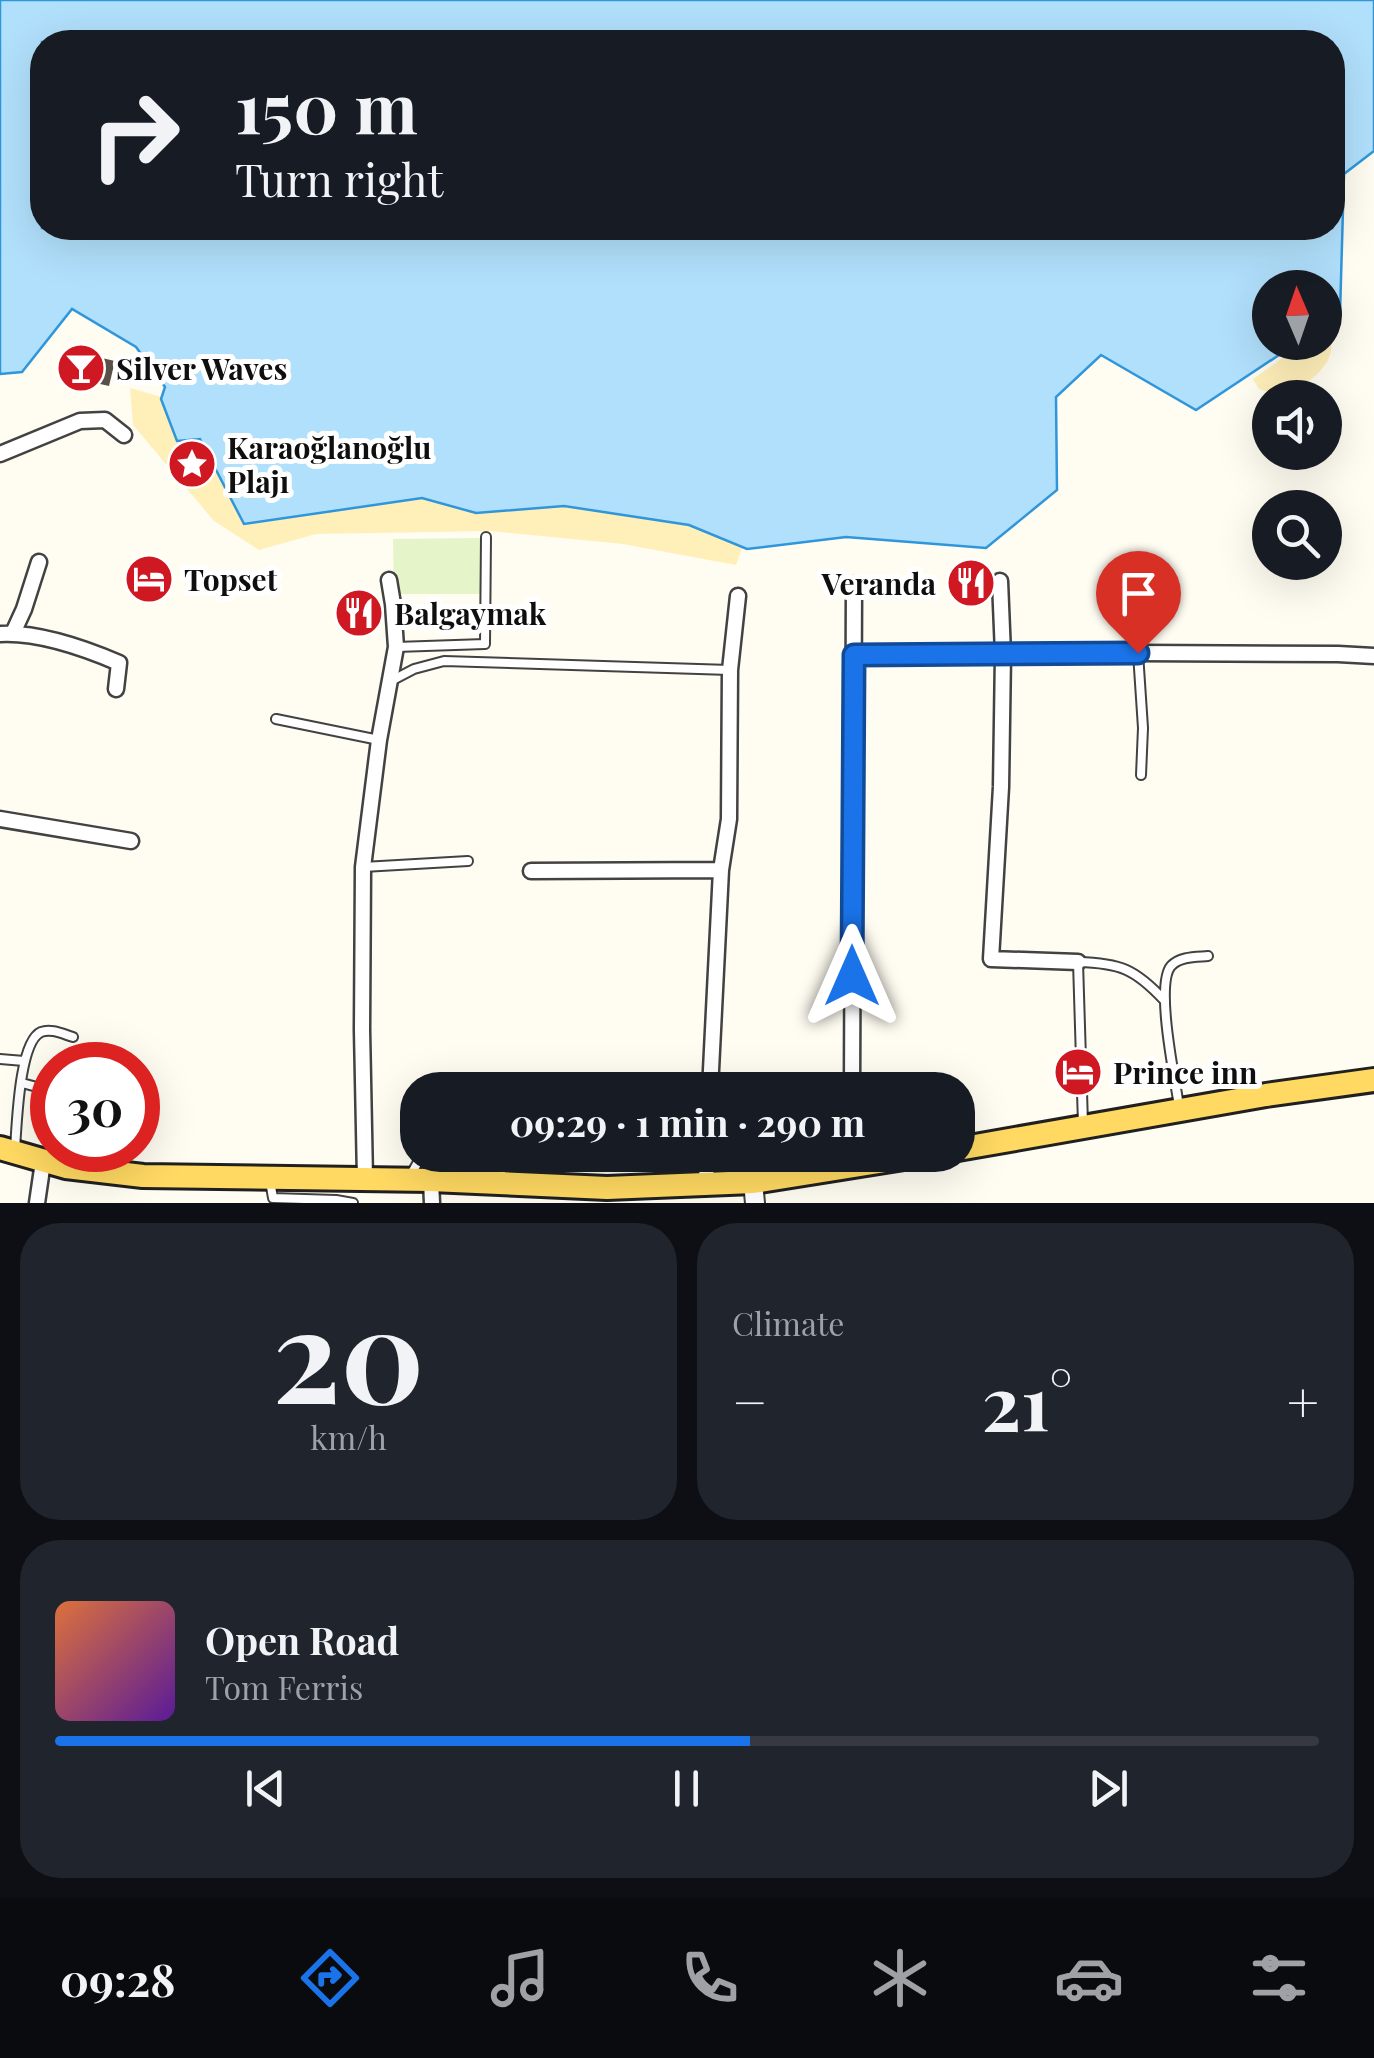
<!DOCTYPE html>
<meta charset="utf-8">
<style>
:root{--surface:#171b24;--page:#20242c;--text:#f1f3f6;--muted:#9ea1a6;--line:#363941;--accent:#1a73e8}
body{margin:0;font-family:"Playfair Display",serif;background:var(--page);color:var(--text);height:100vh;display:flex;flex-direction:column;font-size:38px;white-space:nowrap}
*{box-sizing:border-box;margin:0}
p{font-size:32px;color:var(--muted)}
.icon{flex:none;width:55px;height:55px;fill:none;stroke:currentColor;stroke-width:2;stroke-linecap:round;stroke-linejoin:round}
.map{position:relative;height:1203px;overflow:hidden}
.panel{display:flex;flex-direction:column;gap:20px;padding:20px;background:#0d0f14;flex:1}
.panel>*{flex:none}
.guide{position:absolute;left:30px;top:30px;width:1315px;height:210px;border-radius:40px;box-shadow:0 10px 40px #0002;background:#171b24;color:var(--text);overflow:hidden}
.needle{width:65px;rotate:358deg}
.controls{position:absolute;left:1252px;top:270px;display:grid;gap:20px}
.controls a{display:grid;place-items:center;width:90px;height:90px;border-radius:50%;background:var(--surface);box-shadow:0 10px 40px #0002;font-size:50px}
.speed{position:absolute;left:30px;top:1042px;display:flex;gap:20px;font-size:50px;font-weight:700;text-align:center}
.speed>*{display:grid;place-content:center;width:130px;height:130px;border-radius:50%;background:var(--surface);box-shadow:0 10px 40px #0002;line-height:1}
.speed .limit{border:15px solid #d22;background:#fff;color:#111}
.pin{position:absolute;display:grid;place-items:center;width:85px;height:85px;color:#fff;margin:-102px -42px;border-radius:50% 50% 50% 0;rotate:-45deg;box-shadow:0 0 10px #0007}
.pin .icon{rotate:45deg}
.me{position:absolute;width:110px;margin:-55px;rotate:0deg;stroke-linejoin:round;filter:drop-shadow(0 0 8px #0008)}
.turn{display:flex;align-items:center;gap:35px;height:210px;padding:0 40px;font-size:45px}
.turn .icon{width:130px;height:130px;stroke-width:2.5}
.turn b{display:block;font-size:70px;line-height:85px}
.big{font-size:75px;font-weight:700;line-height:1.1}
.panel .card{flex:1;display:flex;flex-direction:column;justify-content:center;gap:15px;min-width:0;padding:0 35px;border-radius:40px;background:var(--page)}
.panel .dial{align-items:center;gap:0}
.dial b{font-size:130px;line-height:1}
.song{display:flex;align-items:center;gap:30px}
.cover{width:120px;height:120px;border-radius:15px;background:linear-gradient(135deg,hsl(20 70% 55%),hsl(270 70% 35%))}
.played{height:10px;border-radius:5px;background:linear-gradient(90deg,var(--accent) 55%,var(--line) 55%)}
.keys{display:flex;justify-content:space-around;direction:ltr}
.heat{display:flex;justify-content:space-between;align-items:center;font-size:55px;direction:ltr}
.panel .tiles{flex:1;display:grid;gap:20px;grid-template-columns:1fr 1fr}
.card:last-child{grid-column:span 2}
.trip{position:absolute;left:400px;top:1072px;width:575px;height:100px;border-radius:40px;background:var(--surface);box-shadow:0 10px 40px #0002;font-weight:700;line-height:100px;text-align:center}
.menu{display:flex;height:160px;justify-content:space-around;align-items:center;background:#090b0e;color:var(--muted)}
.menu .icon{width:70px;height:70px}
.menu .selected{color:var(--accent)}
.menu b{font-size:45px;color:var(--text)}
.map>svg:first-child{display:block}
.sand{fill:#fff0ba}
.pitch{fill:#e5f4c9}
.water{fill:#b1e0fc;stroke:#3096db;stroke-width:2.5;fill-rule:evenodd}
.building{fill:#59504a}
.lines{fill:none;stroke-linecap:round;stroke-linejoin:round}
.service-casing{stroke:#424242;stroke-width:12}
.minor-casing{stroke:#424242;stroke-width:19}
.tertiary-casing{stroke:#424242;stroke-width:22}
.primary-casing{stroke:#202020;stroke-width:28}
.service{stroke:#fff;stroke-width:8}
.minor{stroke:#fff;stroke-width:14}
.tertiary{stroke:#fff;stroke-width:18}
.primary{stroke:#ffd962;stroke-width:22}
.route-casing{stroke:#114b97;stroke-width:25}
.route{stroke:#1a73e8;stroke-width:18}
.labels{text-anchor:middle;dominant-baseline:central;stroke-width:10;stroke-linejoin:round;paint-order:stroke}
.poi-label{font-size:30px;font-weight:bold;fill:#0f0f0f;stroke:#fff;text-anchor:start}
</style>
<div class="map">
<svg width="1374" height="1203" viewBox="0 0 1374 1203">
<rect width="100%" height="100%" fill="#fffcf2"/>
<path class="sand" d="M1325,327C1346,361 1309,382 1284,397L1259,389L1253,379L1304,343L1325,342Z
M130,388L165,398L203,433L423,493L590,503L689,518L744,543L736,565L623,544L490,531L316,534L259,550L214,521L133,425Z"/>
<path class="pitch" d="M481,538L482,594H394L393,539Z"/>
<path class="water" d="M0,0H1374V151L1344,174L1340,314L1325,324V288H1270V342L1297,343L1196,410L1101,355L1056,397L1057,490L986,548L846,537L747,549L689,525L564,506L476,513L422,498L244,524L200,439L177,441L161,399L165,387L136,347L72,309L22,372L0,374ZM42,42H1332V228H42Z"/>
<path class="building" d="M75,352L115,361L109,386L69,377Z"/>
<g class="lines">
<g class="service-casing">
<path id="service" d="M396,647L485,644L486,537
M1138,653L1143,728L1141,775
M391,681L414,669L444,661L730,670
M276,719L379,740
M363,867L468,861
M0,1059L24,1061
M22,1083L52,1091
M1179,1106C1175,1079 1155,985 1171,966C1180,956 1197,957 1208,956
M1083,1124L1078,962C1120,963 1135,969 1164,1000
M15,1148C17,1124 19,1042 41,1032C51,1028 63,1034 73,1037
M493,1155L503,1178
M410,1176L422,1155
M270,1181L273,1198L336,1200L353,1203"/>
</g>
<g class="minor-casing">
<path id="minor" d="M0,454L80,421L105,420L124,435
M1000,581L1003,654L1001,787L991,959L1078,962
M13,633L24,609L39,562
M0,634C37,632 84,648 119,663L116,689
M854,655L1138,653L1338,654L1374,656
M0,819L131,841
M531,871L721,870
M710,1090L721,870L729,819L730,670L738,596
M852,1090L854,584
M365,1179L362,1030L363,867L379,740L396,647L393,604L389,580
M431,1180L432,1203
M706,1185L707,1155
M37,1203L43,1162"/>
</g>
<g class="tertiary-casing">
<path id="tertiary" d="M753,1182L755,1203"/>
</g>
<g class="primary-casing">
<path id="primary" d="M0,1148L66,1167L143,1176L431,1180L607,1188L753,1182L923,1155
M958,1149L1266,1095L1374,1080"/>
</g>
<use href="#service" class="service"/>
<use href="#minor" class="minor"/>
<use href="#tertiary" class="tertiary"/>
<use href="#primary" class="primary"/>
</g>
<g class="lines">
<g class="route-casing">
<path id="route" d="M852,976L854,655L1138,653"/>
</g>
<use href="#route" class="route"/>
</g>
<defs>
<g id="bar-disc" transform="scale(2.5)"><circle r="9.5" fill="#cf1821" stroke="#fff"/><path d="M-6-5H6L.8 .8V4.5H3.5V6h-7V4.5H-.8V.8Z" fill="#fff"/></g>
<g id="sight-disc" transform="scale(2.5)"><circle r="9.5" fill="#cf1821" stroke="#fff"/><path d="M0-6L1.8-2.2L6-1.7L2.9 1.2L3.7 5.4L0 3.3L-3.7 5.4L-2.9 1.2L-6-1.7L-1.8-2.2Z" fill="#fff"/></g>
<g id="hotel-disc" transform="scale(2.5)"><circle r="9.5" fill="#cf1821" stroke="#fff"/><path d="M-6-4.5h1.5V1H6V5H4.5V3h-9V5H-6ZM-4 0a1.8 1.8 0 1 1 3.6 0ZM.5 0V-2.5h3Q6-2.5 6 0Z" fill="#fff"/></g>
<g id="restaurant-disc" transform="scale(2.5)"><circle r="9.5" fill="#cf1821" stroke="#fff"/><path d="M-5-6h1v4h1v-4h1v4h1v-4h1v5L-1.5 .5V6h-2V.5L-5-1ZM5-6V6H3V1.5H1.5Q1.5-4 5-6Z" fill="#fff"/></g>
</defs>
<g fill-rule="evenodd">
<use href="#bar-disc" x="81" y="368"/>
<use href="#sight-disc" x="192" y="464"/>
<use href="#hotel-disc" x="149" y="579"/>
<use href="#restaurant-disc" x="971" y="583"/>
<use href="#restaurant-disc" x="359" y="613"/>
<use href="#hotel-disc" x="1078" y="1072"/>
</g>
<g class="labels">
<g class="poi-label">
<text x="116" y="368">Silver Waves</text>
<text x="227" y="447">Karaoğlanoğlu<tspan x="227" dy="34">Plajı</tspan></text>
<text x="184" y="579">Topset</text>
<text x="936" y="583" text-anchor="end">Veranda</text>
<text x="394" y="613">Balgaymak</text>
<text x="1113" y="1072">Prince inn</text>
</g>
</g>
</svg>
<div class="controls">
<a><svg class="needle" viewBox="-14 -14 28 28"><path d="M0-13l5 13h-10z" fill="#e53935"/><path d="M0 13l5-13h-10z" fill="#9ea1a6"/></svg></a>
<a><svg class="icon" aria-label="sound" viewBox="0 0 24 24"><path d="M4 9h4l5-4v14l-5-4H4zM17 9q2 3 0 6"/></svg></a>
<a><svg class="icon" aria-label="search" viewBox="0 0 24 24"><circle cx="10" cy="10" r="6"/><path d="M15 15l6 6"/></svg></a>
</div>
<div class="speed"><div class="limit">30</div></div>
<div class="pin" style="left:1138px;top:653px;background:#d93025"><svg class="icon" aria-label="arrive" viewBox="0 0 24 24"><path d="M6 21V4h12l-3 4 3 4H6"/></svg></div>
<svg class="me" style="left:852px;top:976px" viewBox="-20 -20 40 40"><path d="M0-17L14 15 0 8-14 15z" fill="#1a73e8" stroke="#fff" stroke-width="4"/></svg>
<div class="trip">09:29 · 1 min · 290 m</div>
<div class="guide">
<div class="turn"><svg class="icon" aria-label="right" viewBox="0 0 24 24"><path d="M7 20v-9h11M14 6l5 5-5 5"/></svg><div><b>150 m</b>Turn right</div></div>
</div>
</div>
<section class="panel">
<div class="tiles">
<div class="card dial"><b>20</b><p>km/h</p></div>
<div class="card"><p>Climate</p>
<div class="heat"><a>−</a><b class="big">21°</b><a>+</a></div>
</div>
<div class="card">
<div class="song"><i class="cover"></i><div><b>Open Road</b><p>Tom Ferris</p></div></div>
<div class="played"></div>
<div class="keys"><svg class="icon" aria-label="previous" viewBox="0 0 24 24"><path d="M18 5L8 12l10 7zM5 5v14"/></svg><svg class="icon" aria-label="pause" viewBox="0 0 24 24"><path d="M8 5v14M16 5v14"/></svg><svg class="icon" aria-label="next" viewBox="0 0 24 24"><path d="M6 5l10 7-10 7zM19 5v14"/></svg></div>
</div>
</div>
</section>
<nav class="menu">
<b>09:28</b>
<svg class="icon selected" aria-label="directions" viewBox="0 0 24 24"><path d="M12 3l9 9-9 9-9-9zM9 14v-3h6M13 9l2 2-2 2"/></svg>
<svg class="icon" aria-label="music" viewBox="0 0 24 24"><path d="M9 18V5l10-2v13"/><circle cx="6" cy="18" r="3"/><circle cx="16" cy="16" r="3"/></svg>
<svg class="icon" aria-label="phone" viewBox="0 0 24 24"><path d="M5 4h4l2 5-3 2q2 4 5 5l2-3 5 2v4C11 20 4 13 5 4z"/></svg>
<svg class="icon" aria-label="climate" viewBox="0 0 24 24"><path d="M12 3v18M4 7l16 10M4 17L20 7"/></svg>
<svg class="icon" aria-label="car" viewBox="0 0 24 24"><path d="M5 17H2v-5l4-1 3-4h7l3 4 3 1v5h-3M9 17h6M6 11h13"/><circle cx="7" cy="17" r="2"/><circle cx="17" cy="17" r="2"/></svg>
<svg class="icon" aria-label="filters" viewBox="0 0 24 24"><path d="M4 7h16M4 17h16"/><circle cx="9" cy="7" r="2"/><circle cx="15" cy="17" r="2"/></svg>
</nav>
